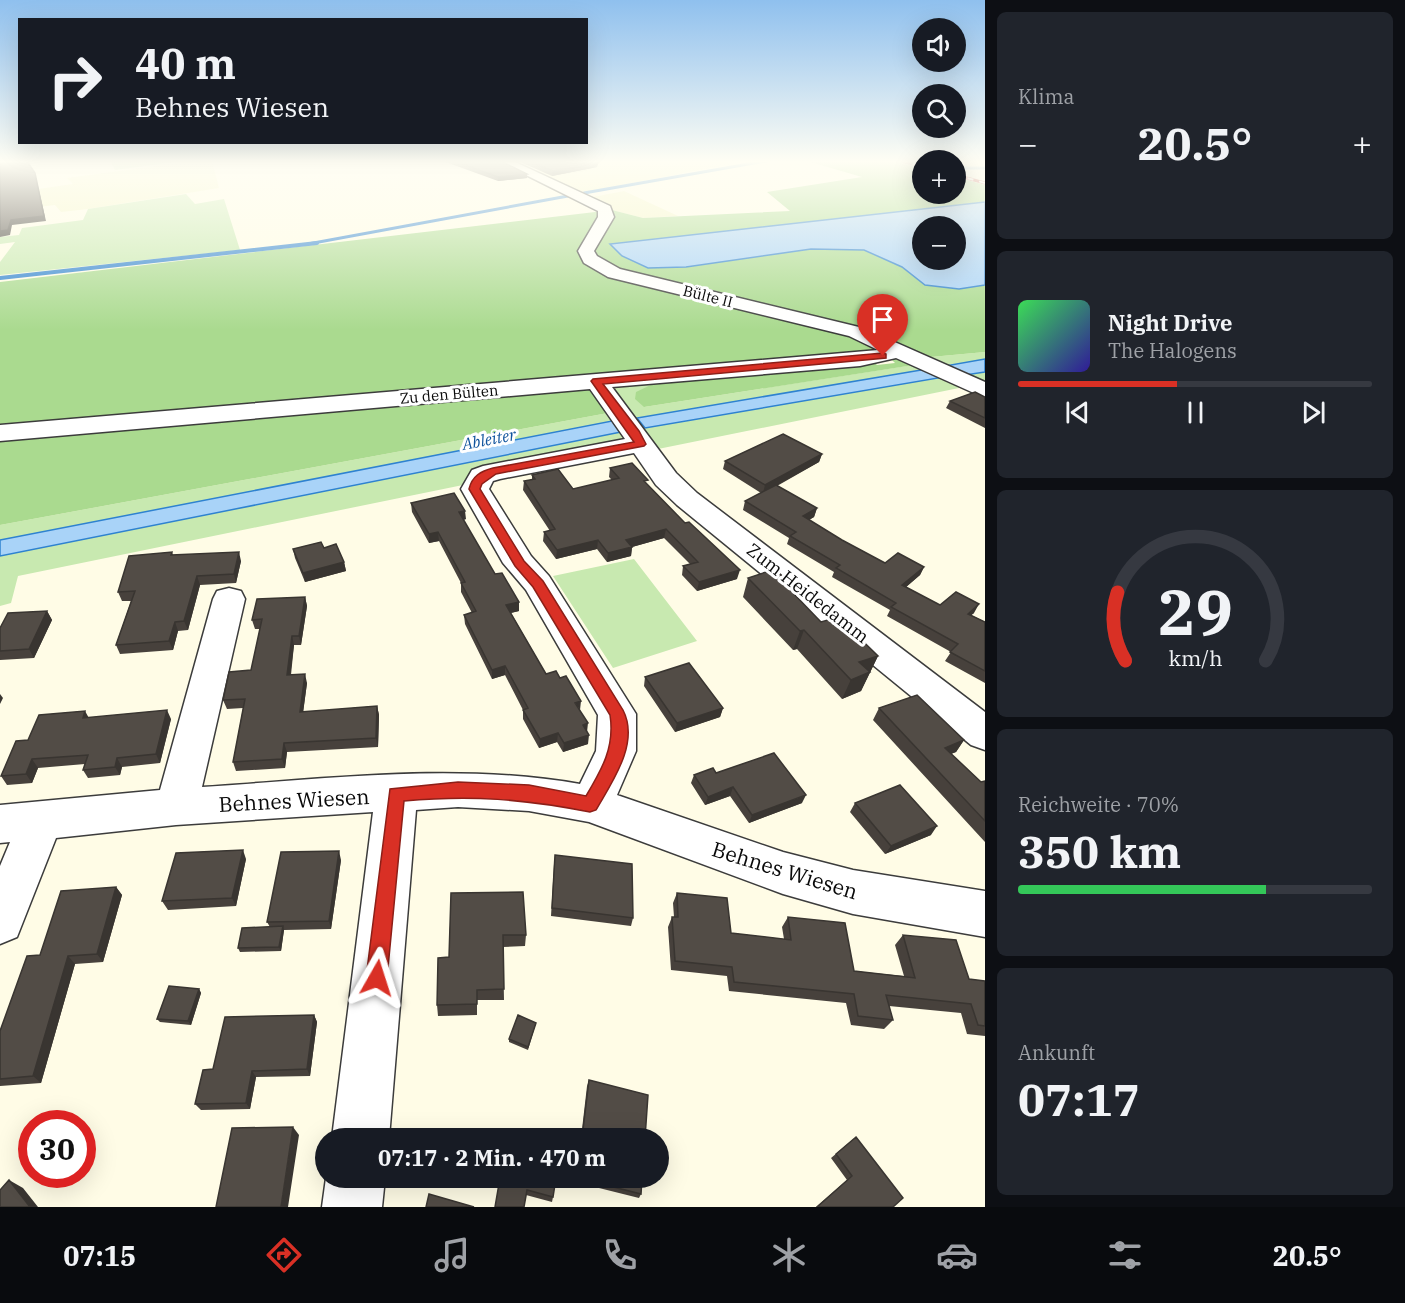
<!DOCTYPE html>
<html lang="de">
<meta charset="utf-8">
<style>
:root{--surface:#171b24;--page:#20242c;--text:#f1f3f6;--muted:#9ea1a6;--line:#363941;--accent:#d93025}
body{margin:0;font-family:"IBM Plex Serif",serif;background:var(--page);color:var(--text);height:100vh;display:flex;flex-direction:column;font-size:22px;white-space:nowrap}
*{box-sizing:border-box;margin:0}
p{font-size:20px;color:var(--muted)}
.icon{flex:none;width:33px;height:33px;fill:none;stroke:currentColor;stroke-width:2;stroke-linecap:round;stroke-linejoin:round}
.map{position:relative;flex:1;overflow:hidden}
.side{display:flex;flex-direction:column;gap:12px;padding:12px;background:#0d0f14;width:420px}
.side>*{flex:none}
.guide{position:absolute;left:18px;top:18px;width:570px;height:126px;border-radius:0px;box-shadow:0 6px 24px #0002;background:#171b24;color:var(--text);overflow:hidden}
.buttons{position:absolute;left:912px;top:18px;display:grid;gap:12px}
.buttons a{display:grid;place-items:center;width:54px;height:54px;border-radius:50%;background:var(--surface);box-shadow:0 6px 24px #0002;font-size:30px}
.speed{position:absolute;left:18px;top:1110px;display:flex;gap:12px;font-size:30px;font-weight:700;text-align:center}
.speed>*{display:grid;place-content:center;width:78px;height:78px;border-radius:50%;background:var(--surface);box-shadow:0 6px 24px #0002;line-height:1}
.speed .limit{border:9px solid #d22;background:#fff;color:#111}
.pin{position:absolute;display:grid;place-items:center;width:51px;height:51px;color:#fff;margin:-62px -26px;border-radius:50% 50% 50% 0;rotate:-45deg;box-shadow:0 0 6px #0007}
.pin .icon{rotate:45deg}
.me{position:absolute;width:66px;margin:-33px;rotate:6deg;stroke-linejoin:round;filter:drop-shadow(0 0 4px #0008)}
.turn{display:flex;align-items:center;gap:21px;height:126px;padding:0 18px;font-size:27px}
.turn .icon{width:78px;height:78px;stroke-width:2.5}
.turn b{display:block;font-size:42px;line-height:51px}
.big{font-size:45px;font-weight:700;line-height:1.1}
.side .card{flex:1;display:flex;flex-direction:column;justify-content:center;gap:9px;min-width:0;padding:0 21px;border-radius:9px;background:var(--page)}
.side .dial{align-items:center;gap:0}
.dial svg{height:156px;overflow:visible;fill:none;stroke:var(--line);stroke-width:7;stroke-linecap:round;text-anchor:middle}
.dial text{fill:var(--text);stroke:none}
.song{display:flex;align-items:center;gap:18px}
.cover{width:72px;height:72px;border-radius:9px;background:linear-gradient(135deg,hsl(130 70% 55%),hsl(250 70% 35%))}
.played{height:6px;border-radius:3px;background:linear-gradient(90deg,var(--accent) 45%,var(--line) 45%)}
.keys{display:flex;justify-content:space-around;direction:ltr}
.heat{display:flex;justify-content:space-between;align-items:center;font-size:33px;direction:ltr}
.charge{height:9px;border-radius:4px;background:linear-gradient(90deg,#34c759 70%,var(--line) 0)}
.trip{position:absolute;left:315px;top:1128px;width:354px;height:60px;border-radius:30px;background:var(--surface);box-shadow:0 6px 24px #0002;font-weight:700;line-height:60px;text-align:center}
.dock{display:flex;height:96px;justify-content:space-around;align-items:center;background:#090b0e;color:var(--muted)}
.dock .icon{width:42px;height:42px}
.dock .on{color:var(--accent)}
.dock b{font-size:27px;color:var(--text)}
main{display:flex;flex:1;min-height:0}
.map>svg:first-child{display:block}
.farmland{fill:#f5f5c6}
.green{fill:#c8e9b0}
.forest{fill:#aada8f}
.water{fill:#a9d3f8;stroke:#2e82d0;stroke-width:1.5;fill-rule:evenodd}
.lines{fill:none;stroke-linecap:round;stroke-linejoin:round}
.stream-far1{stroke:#2e82d0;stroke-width:3}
.stream{stroke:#2e82d0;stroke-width:4}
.minor-casing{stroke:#3c3c3c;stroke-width:3}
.minor{fill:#fff;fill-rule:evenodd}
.rail-casing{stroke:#bc251f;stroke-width:3}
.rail{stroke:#fff;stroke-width:2;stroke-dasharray:6;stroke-linecap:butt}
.wall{fill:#47413c}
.shaded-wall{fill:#393531}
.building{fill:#524c46;stroke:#393531;stroke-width:1.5}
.route{fill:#d93025;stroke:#8d1f18;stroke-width:1.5}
.labels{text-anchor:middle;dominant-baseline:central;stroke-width:6;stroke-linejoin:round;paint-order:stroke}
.far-street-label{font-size:15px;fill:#090909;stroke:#fff}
.far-water-label{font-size:16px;font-style:italic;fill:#11549d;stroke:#fff}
.street-label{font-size:18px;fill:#090909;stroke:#fff}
.near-street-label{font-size:21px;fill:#090909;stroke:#fff}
</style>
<main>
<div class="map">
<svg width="985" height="1207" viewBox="0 0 985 1207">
<rect width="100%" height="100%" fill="#fffce6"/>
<path class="farmland" d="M193,161H212L219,188L88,209L61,212L55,205L29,208L31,190L73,184L67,178Z
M594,161H660L668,163L721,161L731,164L580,193L532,171Z
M624,191L678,216L643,218L612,210L588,198Z"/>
<path class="green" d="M110,161H183L115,170Z
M186,194L195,204L224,199L240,250L0,275V262L15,242L0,244V237L19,235L22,228L83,220L88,209Z
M985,352V383L920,358Z
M913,365L964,387L658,449L614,388L618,385L690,376L644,407Z
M608,413L624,435L619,441L470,474L463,485L18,576L11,603L0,606V525Z
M634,559L697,641L613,668L553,576Z"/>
<path class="forest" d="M807,161H893L922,169V194H956V177L985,185V202L686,267L811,249L864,250L902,267L925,285L959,289L985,285V352L920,358L870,343L876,352L584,379L608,413L0,525V282L612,210L643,218L790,211L767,192L862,177Z
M891,359L910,361L914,365L644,407L635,399L636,392L657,382L873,361L877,365L895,363Z"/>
<path class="water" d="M985,202V285L959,289L925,285L902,267L864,250L811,249L686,267L648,268L622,256L610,244ZM922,226H956V260H922Z
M985,359V372L965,375L945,366Z
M927,369L944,377L645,428L637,418Z
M612,421L621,432L0,556V540Z"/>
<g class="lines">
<path class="stream-far1" d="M956,168H985
M584,193L766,161
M308,244L568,196"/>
<path class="stream" d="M0,278L317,243"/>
<g class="minor-casing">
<path id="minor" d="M498,161H513L610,206L614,217L594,251L597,256L620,269L863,328L985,382V398L896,358L860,366L612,387L676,473L697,493L985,712V750L971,745L677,505L656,485L634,453L500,479L493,481L489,489L531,556L549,576L636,714V751L617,795L783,852L853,870L985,891V937L853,914L783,894L589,822L529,811L458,807L416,810L389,1138H332L373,812L176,825L56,838L17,937L0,944V866L10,842L0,843V805L160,790L213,599L217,591L229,588L241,591L245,599L202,787C328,779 455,762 580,784L596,751L598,715L526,590L503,563L461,489L472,470L483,466L625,439L590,389L0,441V425L878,350L849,336L608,277L584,263L578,251L598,217V211Z
M326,1178H385L382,1207H322Z"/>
</g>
<use href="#minor" class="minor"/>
<g class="rail-casing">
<path id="rail" d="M901,161L922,166
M956,175L985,183"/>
</g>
<use href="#rail" class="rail"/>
</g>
<path class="wall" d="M443,161H501L527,178L498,181Z
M518,161H592L598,163L597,167L552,176Z
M985,397V428L946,408L950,401Z
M822,454L819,462L777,486L817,508L814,517L809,520L842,540L885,563L924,567L920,575L906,587L940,605L974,613L971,615L985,622V683L945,661L951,652L887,616L890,610L832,577L834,572L787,544L789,538L743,510L745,501L761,493L723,469L725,461Z
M610,468L647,485L737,579L697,591L682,575L683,566L690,564L664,538L632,547L631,556L607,562L597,549L556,559L543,541L544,532L550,531L523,490L524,481L532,480V475L573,489L612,480L609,477Z
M411,503L466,519L463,520L495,574L519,602V611L511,613L546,674L580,710L587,732L588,744L563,752L557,742L539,748L523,719V710L505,675L492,679L465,624L464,615L472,613L461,592V583L439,541L429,543L412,512Z
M324,548L344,562L346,571L305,582L295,558L293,549Z
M172,552L173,555L241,561L236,583L200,585L188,630L178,631L173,650L120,654L116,645L131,601H122L118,592Z
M748,578L797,598L821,622L878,656L861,691L842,699L797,649L793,650L743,597Z
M305,597L307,606L301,645H294L291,675L307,683L303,712L377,706L379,715L378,747L287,752L285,768L236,771L233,762L243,708L227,709L223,700L251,670L260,629H255L252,620Z
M47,611L52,620L34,658L0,660V628Z
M645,677L723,708L720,717L675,732L644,686Z
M879,708L964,740L956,752L951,754L981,782L985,781V842L873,720Z
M88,717L171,719L160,763L122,767L120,775L88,778L83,770L85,764L38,768L32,783L7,785L1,776L28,740Z
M716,773L802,803L749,823L730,796L705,805L691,783L694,775Z
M855,803L931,835L885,854L850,812Z
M246,859L236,906L168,910L162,901Z
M341,860L331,929L284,930L281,951L240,952L238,948L270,927L267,922Z
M554,864L633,918L631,926L551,916Z
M116,887L122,895L103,962L75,964L41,1083L0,1086V1031L40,955Z
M451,893L526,935L525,946L503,947L504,1000H477V1015L438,1016L437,1005L449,957Z
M677,893L731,933L784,939L782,927L788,917L854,971L904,976L895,945L903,935L969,979L985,981V1036L967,1034L961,1013L889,1006L893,1020L884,1029L851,1025L846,1003L729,991L727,976L671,970L668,927L672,917H674L673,903Z
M199,989L201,993L191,1025L160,1022L157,1019Z
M314,1015L317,1022L310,1076L256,1077L250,1109L201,1110L195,1104L213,1069Z
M536,1023L528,1050L509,1042V1039Z
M589,1080L645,1138H581L587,1086Z
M856,1137L893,1207H816L847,1180L831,1158Z
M500,1178L553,1197L552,1202L526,1195Z
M559,1178H642L641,1194L639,1198Z"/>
<path class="shaded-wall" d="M598,163L597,167L552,176L553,171Z
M35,173L46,221L12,225L10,235L0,237V231Z
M527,174V178L498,181V177Z
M822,454L819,462L763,493L765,485Z
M817,508L814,517L800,525L803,516Z
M465,511L466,519L459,521V512Z
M666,529L664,538L632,547L631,556L607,562L608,553L626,540Z
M438,532L439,541L429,543V534Z
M598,540L597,549L556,559L557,550Z
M239,552L241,561L236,583L234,574Z
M344,562L346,571L305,582L303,573Z
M924,567L920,575L898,594L902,585Z
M740,570L737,579L697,591L699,582Z
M197,576L200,585L188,630L184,621Z
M305,597L307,606L301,645L299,636Z
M519,602V611L506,614V605Z
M979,604L974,613L963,622L968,614Z
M47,611L52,620L34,658L29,649Z
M175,622L178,631L173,650L169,641Z
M804,630L797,649L793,650L800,631Z
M292,636L294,645L289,685L287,675Z
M878,656L861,691L842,699L859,662Z
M505,666V675L492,679V670Z
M305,674L307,683L302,721L300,712Z
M0,694L3,698L0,704Z
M581,701L580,710L575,703Z
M377,706L379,715L378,747L376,738Z
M723,708L720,717L675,732L677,723Z
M167,710L171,719L160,763L156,754Z
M85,711L90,720L83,718Z
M588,723L587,732L583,725Z
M558,733L557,742L539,748L540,739Z
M589,735L588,744L563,752L564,743Z
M964,740L956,752L937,759L945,748Z
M284,743L287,752L285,768L282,759Z
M117,758L122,767L120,775L115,767Z
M32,759L38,768L32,783L26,774Z
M733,787L730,796L705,805L708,797Z
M806,795L802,803L749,823L752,815Z
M937,826L931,835L885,854L891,846Z
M243,850L246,859L236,906L232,898Z
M339,851L341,860L331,929L329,921Z
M116,887L122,895L103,962L97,954Z
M283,926L284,930L281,951L279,947Z
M68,956L75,964L41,1083L33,1076Z
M199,989L201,993L191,1025L188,1021Z
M314,1015L317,1022L310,1076L307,1069Z
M252,1071L256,1077L250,1109L246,1103Z
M293,1127L299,1135L288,1207H281Z
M9,1180L23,1188L38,1207H30Z"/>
<path class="building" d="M0,161H27L35,173L44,216L11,220L8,230L0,231Z
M455,161H501L527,174L498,177Z
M528,161H592L598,163L553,171Z
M975,392L985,397V418L950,401Z
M783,434L822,454L765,485L725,461Z
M632,463L648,480L644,481L685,523L689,522L740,570L699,582L683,566L698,562L666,529L626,540L632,547L608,553L598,540L557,550L544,532L555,529L524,481L535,479L532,475L558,469L573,489L619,478L610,468Z
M776,485L817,508L803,516L842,540L885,563L898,553L924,567L902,585L940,605L956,592L979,604L968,614L985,622V671L950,652L958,644L891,607L896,603L836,568L840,565L790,536L796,532L745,501Z
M454,493L465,511L459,512L495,574L502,573L519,602L506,605L546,674L556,671L560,678L566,676L581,701L575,703L588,723L583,725L589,735L564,743L558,733L540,739L523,710L528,708L505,666L492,670L464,615L476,611L461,583L465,582L438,532L429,534L411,503Z
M321,542L324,548L336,544L344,562L303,573L293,549Z
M172,552L171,555L239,552L234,574L197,576L184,621L175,622L169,641L116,645L135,591L118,592L129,556Z
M775,569L799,592L794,594L821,622L838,617L878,656L859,662L870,672L851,680L804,630L800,631L748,578Z
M305,597L299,636H292L287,675L305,674L300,712L377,706L376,738L284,743L282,759L233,762L245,699L223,700L229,672L251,670L262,619L252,620L257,599Z
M47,611L29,649L0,651V628L8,613Z
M689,663L723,708L677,723L645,677Z
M917,695L964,740L945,748L981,782L985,781V821L879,708Z
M167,710L156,754L117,758L115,767L83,770L88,755L32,759L26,774L1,776L16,741L28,740L39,715L85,711L83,718Z
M774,753L806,795L752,815L733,787L708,797L694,775L713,768L716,773Z
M900,785L937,826L891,846L855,803Z
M243,850L232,898L162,901L176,853Z
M339,851L329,921L267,922L281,852Z
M555,855L632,864L633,918L552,908Z
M116,887L97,954L68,956L33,1076L0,1079V1031L27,956L40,955L61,891Z
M523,892L526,935H503L504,989L477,990V1004L437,1005L438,958L449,957L451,893Z
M677,893L727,898L731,933L791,940L788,917L845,923L854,971L915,978L903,935L956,940L969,979L985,981V1026L978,1025L971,1004L886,995L893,1020L858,1016L854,994L734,982L732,967L675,961L672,917H678Z
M283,926L279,947L238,948L242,928Z
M169,986L199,989L188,1021L157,1019Z
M314,1015L307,1069L252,1071L246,1103L195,1104L203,1070L213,1069L225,1017Z
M518,1015L536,1023L528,1047L509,1039Z
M589,1080L648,1095L645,1138H582Z
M293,1127L281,1207H216L232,1128Z
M551,1133L574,1138H550Z
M856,1137L903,1198L893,1207H817L852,1176L836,1154Z
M500,1178H556L553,1197L527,1190L524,1207H495Z
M578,1178H642L641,1194Z
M9,1180L30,1207H0V1190Z
M429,1194L474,1207H426Z"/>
<linearGradient id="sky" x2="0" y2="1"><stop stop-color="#8fc0ee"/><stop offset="0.49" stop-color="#fffef4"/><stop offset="1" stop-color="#fffef4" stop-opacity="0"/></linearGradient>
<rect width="985" height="330" fill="url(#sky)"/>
<path class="route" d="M883,353L886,354V358L603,384L639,431L646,444L644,446L496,474L482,484L480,489L524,561L543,581L623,710C640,743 612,782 596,810L590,812C524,799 472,795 404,801L387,978L384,985L377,988L369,985L366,978L390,789L458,782L529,785L586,796C602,769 615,747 610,715L533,587L515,566L469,489C472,476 481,471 493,468L634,442L591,381L593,379Z"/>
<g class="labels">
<g class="far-street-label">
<text transform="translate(708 296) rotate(14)">Bülte II</text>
<text transform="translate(449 394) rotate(-5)">Zu den Bülten</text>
</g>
<g class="far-water-label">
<text transform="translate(489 439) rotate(-11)">Ableiter</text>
</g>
<g class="street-label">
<text transform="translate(808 593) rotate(38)">Zum Heidedamm</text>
</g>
<g class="near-street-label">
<text transform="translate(294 800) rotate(-3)">Behnes Wiesen</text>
<text transform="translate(785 870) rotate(17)">Behnes Wiesen</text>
</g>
</g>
</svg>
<div class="buttons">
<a><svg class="icon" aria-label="sound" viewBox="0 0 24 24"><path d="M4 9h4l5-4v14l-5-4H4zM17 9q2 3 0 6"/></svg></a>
<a><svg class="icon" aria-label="search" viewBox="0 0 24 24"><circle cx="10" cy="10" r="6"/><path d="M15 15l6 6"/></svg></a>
<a>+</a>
<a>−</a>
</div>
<div class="speed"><div class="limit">30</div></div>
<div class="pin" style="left:883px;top:356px;background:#d93025"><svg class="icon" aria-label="arrive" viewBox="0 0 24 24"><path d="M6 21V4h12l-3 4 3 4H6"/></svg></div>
<svg class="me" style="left:377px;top:978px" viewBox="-20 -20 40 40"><path d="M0-17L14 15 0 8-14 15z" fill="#d93025" stroke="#fff" stroke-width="4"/></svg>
<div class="trip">07:17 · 2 Min. · 470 m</div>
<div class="guide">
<div class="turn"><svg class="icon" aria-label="right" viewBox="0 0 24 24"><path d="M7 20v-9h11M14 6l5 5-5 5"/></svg><div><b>40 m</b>Behnes Wiesen</div></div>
</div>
</div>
<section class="side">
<div class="card"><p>Klima</p>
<div class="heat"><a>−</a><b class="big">20.5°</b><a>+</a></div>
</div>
<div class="card">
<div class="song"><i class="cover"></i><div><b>Night Drive</b><p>The Halogens</p></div></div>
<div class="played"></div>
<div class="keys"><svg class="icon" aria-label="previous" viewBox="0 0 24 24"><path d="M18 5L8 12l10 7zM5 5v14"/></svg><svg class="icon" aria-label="pause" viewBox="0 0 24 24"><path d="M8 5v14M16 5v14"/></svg><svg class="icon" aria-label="next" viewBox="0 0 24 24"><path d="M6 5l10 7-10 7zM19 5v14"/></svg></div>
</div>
<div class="card dial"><svg viewBox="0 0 100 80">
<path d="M14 69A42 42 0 1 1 86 69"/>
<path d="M14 69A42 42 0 0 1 10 34" stroke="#d93025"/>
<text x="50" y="56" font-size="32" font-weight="700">29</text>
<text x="50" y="72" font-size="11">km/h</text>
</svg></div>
<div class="card"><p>Reichweite · 70%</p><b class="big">350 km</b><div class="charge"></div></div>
<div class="card"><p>Ankunft</p><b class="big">07:17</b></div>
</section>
</main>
<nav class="dock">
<b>07:15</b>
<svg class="icon on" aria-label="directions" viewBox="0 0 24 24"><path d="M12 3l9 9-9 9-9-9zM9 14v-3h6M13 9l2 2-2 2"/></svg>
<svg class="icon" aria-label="music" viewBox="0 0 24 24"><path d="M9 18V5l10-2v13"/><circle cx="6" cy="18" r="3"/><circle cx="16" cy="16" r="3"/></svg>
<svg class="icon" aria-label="phone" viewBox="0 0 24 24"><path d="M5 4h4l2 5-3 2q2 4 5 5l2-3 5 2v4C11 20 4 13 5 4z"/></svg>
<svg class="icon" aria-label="climate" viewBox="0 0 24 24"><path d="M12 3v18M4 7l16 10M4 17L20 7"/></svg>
<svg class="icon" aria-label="car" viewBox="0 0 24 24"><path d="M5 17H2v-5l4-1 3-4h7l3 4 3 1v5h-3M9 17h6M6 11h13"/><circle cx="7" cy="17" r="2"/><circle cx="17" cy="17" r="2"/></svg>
<svg class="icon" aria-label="filters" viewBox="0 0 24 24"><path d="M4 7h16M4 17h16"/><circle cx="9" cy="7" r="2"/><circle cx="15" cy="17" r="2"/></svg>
<b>20.5°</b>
</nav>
